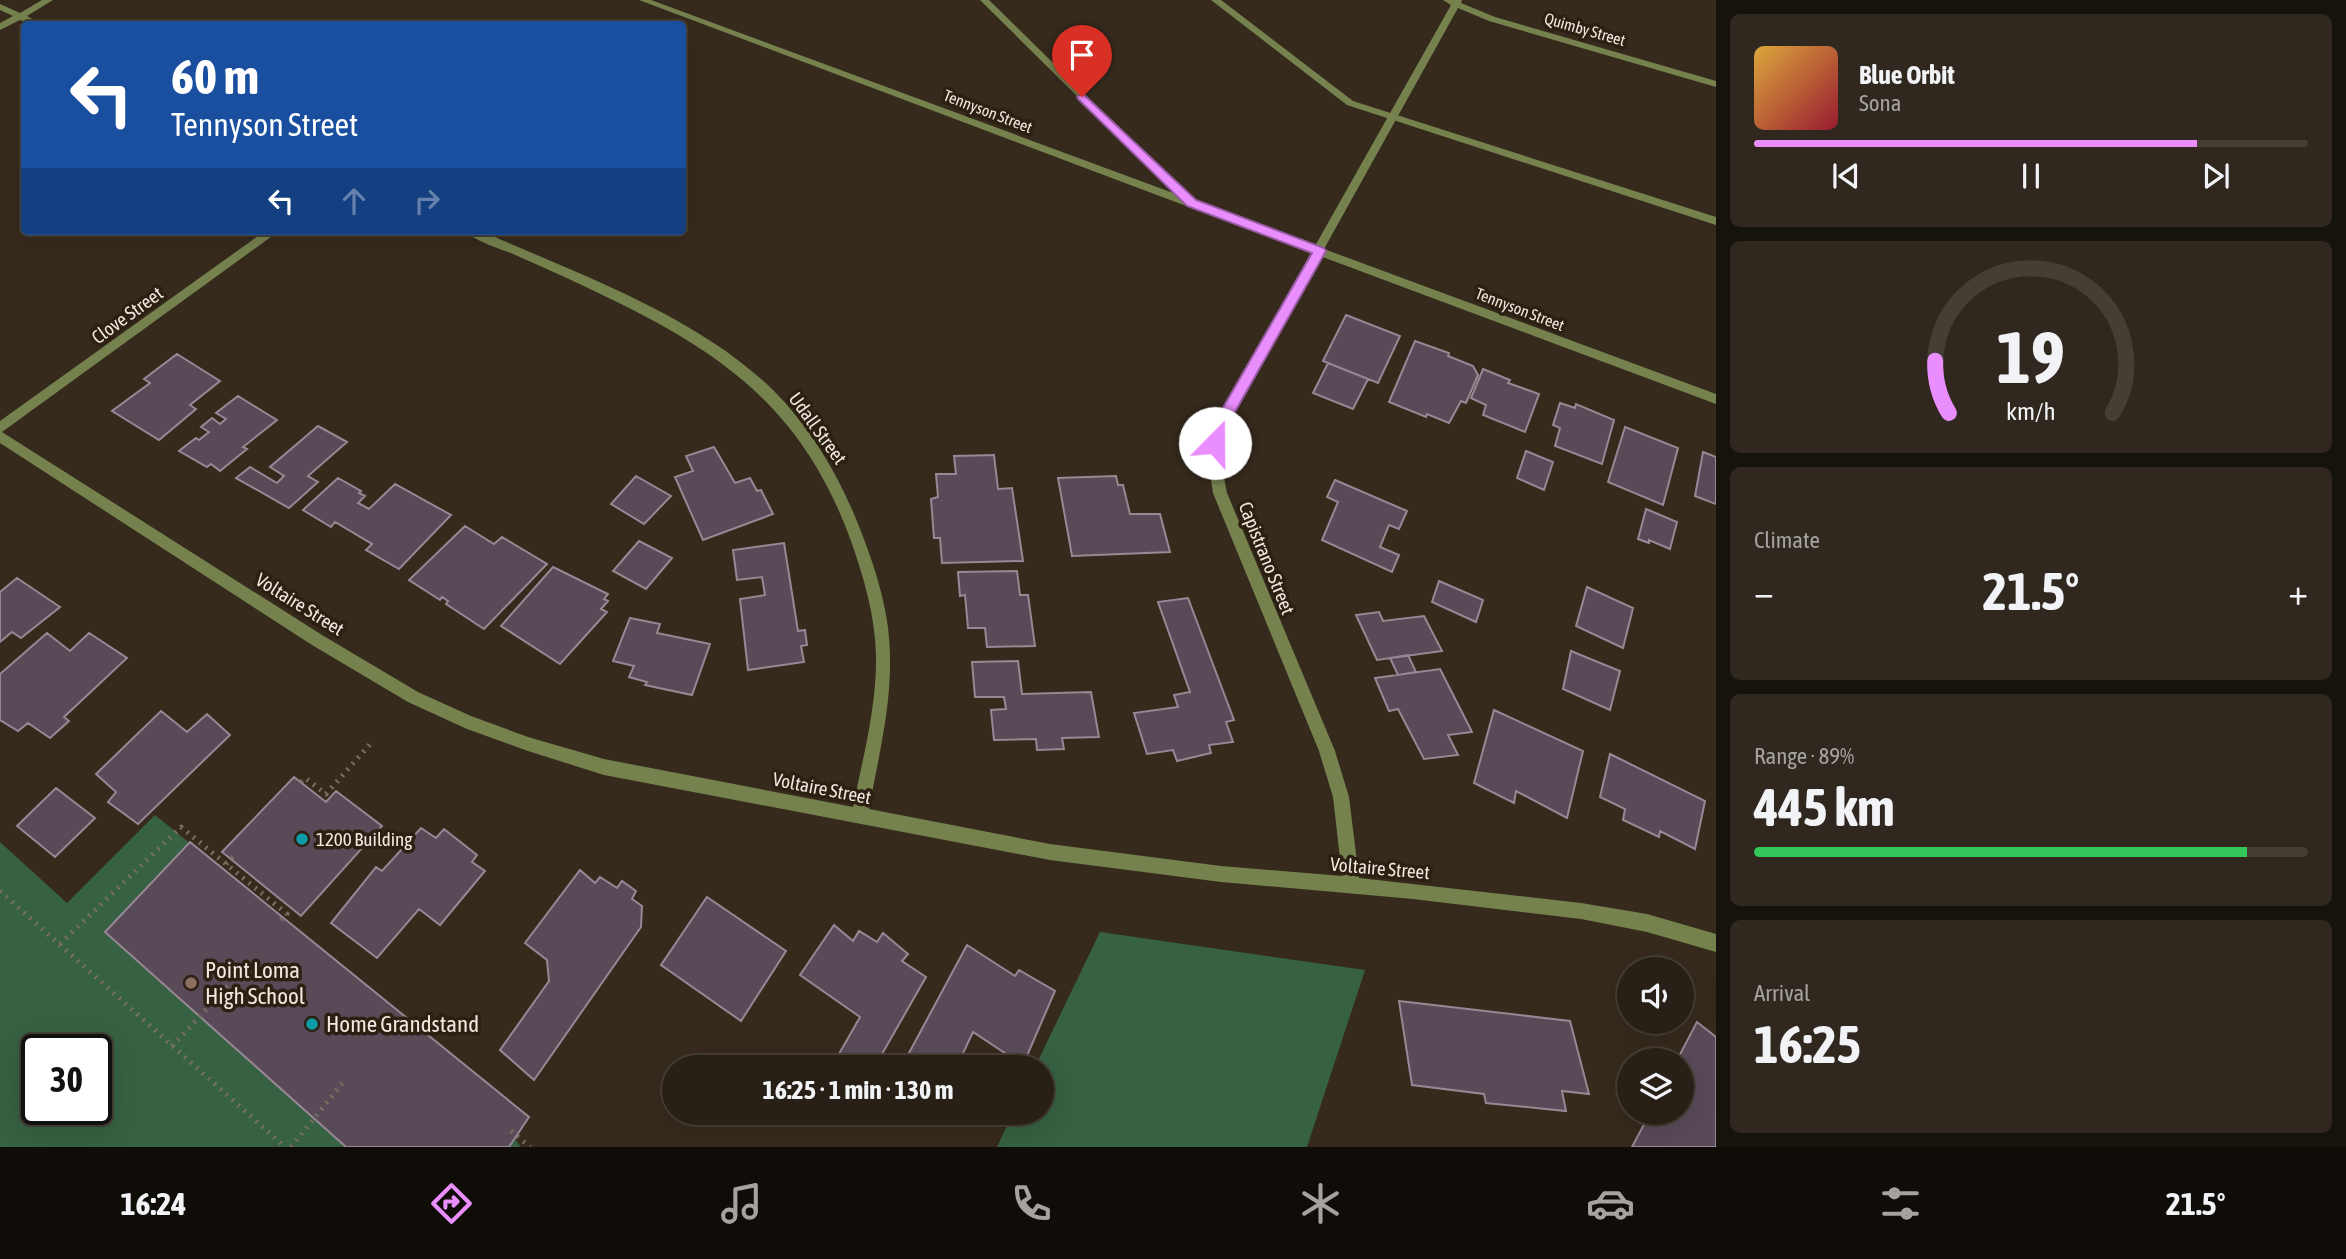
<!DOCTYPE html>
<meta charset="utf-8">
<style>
:root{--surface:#282016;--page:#30281f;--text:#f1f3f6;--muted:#a5a3a1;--line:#443e35;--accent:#ea8dfd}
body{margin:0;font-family:"Asap Condensed",sans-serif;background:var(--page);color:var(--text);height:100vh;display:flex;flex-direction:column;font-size:26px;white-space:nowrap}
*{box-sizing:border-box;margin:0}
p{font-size:23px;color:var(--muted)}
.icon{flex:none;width:38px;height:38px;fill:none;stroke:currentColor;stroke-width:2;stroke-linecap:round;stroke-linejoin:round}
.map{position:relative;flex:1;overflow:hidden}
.panel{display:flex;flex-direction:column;gap:14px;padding:14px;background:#16120c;width:630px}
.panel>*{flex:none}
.hud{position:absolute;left:21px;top:21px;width:665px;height:214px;border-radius:7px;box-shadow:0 7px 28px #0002,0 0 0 2px var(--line);background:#1a4fa0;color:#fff;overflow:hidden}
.buttons{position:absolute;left:1617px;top:957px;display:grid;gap:14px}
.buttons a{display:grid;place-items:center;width:77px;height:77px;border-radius:50%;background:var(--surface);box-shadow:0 7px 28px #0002,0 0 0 2px var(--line);font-size:35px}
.speed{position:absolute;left:21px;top:1034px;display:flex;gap:14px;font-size:35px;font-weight:700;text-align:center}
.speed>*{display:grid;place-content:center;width:91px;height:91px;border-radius:50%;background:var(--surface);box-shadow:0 7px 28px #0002,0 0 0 2px var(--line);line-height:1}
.speed .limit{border:4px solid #111;border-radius:10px;background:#fff;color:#111}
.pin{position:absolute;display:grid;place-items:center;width:60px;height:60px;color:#fff;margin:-72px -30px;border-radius:50% 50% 50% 0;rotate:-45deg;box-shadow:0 0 7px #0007}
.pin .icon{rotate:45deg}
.me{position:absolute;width:77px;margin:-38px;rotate:22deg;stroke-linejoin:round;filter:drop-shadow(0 0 5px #0008)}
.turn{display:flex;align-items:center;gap:24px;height:147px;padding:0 35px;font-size:32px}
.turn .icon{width:91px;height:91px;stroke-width:2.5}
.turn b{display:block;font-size:49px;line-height:60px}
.lanes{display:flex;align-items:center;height:66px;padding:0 35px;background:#0003;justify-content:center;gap:35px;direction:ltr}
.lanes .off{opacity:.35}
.big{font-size:52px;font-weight:700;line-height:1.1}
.panel .widget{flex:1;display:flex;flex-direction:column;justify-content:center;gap:10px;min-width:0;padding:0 24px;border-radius:10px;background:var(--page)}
.panel .dial{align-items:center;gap:0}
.dial svg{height:182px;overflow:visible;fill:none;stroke:var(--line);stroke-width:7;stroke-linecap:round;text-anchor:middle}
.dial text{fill:var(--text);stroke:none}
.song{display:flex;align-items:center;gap:21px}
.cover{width:84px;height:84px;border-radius:10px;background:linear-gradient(135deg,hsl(40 70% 55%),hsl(350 70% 35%))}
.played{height:7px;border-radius:4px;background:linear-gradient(90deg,var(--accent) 80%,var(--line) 80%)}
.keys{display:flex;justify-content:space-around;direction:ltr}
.heat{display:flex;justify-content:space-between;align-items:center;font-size:38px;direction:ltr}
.charge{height:10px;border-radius:5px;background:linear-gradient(90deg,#34c759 89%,var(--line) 0)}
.trip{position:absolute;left:662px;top:1055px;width:392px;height:70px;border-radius:35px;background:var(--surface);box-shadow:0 7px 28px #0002,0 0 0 2px var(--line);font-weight:700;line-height:70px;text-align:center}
.menu{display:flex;height:112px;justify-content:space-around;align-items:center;background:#100d09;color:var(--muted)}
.menu .icon{width:49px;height:49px}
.menu .on{color:var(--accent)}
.menu b{font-size:32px;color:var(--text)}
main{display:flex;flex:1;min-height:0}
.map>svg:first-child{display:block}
.green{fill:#366142;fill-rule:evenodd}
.building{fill:#594a57;stroke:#988795;stroke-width:2}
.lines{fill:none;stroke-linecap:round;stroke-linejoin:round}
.path{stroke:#786e62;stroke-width:5;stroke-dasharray:2 6;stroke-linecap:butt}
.lane{fill:#75824e;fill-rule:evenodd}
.street{fill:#75824e;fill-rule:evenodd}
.route{fill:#ea8dfd;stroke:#985ca4;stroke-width:2}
.culture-dot{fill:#0f9aa8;stroke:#2c2013;stroke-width:2.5}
.education-dot{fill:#8d6e63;stroke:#2c2013;stroke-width:2.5}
.labels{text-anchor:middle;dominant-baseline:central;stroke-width:7;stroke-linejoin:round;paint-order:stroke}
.far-street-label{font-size:16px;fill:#f0e8df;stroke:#2c2013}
.street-label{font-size:19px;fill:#f0e8df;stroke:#2c2013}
.poi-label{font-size:19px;fill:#f0e8df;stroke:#2c2013;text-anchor:start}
.near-poi-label{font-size:23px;fill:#f0e8df;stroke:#2c2013;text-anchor:start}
</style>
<main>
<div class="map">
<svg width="1716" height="1147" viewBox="0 0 1716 1147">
<rect width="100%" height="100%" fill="#362a1d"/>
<path class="green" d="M155,815L529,1117L515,1139L521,1147H0V842L67,903ZM37,1050H96V1110H37Z
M1100,932L1365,970L1307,1147H997L1013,1113H1041V1068L1035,1067Z"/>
<path class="building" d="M1346,315L1400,336L1378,383L1323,361Z
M1415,341L1449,353L1448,356L1473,366L1478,375L1466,403L1461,401L1449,423L1427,414L1426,417L1389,402Z
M177,354L220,381L190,405L196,409L159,440L112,411L150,383L144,379Z
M1328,363L1368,379L1353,409L1313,393Z
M1483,369L1510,380L1508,383L1539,394L1525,432L1483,415L1486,405L1471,398Z
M238,396L277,420L243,447L247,449L220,471L211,464L207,467L179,451L196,438L199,440L209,432L201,427L212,418L220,424L226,419L216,413Z
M1560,403L1575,408L1576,404L1614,420L1602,464L1555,446L1560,428L1553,425Z
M318,426L347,442L308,476L318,482L289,508L236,478L250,467L277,483L284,476L270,467Z
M1625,427L1678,448L1663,505L1608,482Z
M714,447L735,483L750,478L757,491L761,490L773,514L703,540L675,477L693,471L686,456Z
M1526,451L1553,462L1544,490L1517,478Z
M1703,452L1716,457V504L1695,496Z
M994,455L998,489L1012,488L1023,561L942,563L940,538H934L931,499L938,497L936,474H956L954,456Z
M636,476L671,496L644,524L611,504Z
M1116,476L1118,485H1123L1130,514H1160L1170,552L1072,556L1058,478Z
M338,478L361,491L359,493L365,496L358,503L369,509L395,484L451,515L399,569L366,550L372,544L335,522L331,527L303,510Z
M1335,480L1407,511L1399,529L1389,525L1380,547L1399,555L1392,572L1322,540L1338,502L1327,497Z
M1646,509L1677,522L1670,549L1649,540V543L1638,539Z
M465,526L494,544L502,537L547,564L484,629L446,604L448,601L442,597L440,600L409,580Z
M639,541L672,558L646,589L613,571Z
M784,543L798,631L805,630L807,645L801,646L804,662L748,670L740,599L765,595L762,577L737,580L733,550Z
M553,567L608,594L604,599L608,601L601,609L607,612L560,664L501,626Z
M1017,571L1020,595H1028L1035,646L987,647L985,628H968L965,595L960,596L958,572Z
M17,578L60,607L21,638L12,632L0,642V592Z
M1439,581L1483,600L1476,622L1432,602Z
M1587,587L1633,608L1623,648L1576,626Z
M1188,598L1234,720L1226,722L1233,742L1209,745L1211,753L1177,761L1173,750L1147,754L1134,713L1178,707L1174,695L1190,692L1158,602Z
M1379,612L1383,621L1424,616L1442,651L1377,660L1356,615Z
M630,618L660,624L657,633L710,644L692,695L645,685L647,682L629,677L634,666L613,661Z
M47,633L70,651L89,633L127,658L64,717L69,721L50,738L28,723L18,731L0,720V674Z
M1571,651L1620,671L1610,710L1563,689Z
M1408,655L1416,672L1398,675L1390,658Z
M1018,661L1022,694L1091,692L1099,737L1062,738L1064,749L1037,750L1036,739L994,740L991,710L1006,709L1004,697H975L972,662Z
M1440,669L1472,732L1448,735L1458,755L1424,759L1398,709L1389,711L1375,678Z
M1494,710L1583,751L1567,818L1516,791L1514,803L1474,783Z
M161,711L187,732L207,714L230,735L138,824L108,802L116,792L96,774Z
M1610,754L1705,801L1695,849L1660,831L1659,837L1623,820L1625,809L1600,797Z
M294,777L326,802L336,791L382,826L301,916L222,852Z
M56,788L95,818L55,857L17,826Z
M421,828L436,838L444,829L477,855L472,862L485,871L440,925L419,909L377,958L331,923L376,867L382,871Z
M190,842L529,1117L509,1147H346L105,932Z
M580,870L595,883L600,877L617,888L622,881L636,891L632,899L642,906L641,927L534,1080L500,1050L549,981L547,960L525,943Z
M707,897L786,951L741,1021L661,965Z
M834,925L853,941L859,931L877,942L883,933L908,954L902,961L926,977L874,1068H831L860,1017L800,975Z
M967,945L1015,976L1019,970L1055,991L1023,1065L973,1032L956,1068H932L909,1053Z
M1399,1001L1570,1021L1589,1094L1562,1091L1566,1111L1486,1103L1484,1094L1412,1085Z
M1697,1022L1716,1037V1147H1632L1650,1113H1682V1060H1677Z"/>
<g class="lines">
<path class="path" d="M301,782L305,778L326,794L371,743
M226,864L233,857
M0,891L285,1147
M60,944L181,827L287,914L280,921
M172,1046L228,986
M511,1131L530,1147
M291,1147L344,1081"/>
<path class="lane" d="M1211,0H1221L1353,101L1716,217V225L1347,105Z"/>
<path class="street" d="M42,0H53L27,16L41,24H31L20,20L0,30V23L13,16L0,10V4L20,13Z
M639,0H651L1176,194L980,0H989L1193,200L1315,246L1451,5L1443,0H1462L1461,3L1495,17L1716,81V87L1489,21L1458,8L1324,249L1716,394V404L1320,256L1226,425C1220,449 1222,469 1227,493L1335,751L1349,797L1359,878L1581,903L1647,914L1716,934V952L1647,932L1581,919L1413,899L1221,882L1050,860L604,775L528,751L467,729L408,702L312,645L0,443V421L265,231H279L2,432L322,635L418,692L471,716L528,737L604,759L853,807C863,757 877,706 876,655C875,616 864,578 851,541C807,420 736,361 623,305C587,287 550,270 513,254C498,248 477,242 465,231H481C578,274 696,315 773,390C813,430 842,481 862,534C877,573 890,615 890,657C891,709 878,759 869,809L1050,844L1221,866L1342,876L1333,797L1319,751L1213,493C1209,469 1207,449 1214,425L1311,253Z"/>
</g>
<path class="route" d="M1082,93L1196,200L1324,248L1326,251L1227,426L1220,448L1215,449L1208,443L1213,425L1312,253L1187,206L1078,99L1077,97Z"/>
<g class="culture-dot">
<circle cx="302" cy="839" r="7"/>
<circle cx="312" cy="1024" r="7"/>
</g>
<circle class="education-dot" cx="191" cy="983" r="7"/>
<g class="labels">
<g class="far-street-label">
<text transform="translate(1585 29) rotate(16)">Quimby Street</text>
<text transform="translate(988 111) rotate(21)">Tennyson Street</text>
<text transform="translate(1520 309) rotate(21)">Tennyson Street</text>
</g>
<g class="street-label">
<text transform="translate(127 315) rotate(-36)">Clove Street</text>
<text transform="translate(818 428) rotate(54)">Udall Street</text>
<text transform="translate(1267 558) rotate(68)">Capistrano Street</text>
<text transform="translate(300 604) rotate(32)">Voltaire Street</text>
<text transform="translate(822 788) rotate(11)">Voltaire Street</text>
<text transform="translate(1380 868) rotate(5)">Voltaire Street</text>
</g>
<g class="poi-label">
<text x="316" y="839">1200 Building</text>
</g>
<g class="near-poi-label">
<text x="205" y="970">Point Loma<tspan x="205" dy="26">High School</tspan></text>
<text x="326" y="1024">Home Grandstand</text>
</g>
</g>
</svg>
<div class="buttons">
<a><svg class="icon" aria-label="sound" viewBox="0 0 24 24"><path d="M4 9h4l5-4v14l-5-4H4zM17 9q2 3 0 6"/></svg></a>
<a><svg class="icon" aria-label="layers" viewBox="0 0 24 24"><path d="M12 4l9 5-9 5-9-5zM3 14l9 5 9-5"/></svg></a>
</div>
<div class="speed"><div class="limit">30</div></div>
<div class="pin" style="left:1082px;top:97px;background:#d93025"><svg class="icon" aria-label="arrive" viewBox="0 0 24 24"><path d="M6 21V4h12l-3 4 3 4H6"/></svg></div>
<svg class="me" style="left:1215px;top:443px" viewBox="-20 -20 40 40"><circle r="19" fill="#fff"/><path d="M0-13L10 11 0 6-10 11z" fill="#ea8dfd"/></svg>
<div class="trip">16:25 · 1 min · 130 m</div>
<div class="hud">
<div class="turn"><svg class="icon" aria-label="left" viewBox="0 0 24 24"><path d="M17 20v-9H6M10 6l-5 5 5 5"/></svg><div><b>60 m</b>Tennyson Street</div></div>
<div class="lanes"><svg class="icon" aria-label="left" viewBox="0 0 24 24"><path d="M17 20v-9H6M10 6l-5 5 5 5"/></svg><svg class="icon off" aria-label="ahead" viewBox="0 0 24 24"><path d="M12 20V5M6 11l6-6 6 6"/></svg><svg class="icon off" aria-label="right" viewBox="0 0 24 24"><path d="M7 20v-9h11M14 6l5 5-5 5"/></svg></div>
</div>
</div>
<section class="panel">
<div class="widget">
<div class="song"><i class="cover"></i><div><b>Blue Orbit</b><p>Sona</p></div></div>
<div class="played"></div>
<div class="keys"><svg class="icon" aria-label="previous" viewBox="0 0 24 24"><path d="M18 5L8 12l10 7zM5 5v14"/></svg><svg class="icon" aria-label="pause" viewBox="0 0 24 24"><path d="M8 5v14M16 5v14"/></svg><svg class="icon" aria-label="next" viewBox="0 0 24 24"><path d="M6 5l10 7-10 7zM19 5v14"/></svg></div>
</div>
<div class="widget dial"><svg viewBox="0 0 100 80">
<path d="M14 69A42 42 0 1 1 86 69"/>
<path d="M14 69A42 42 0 0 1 8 46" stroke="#ea8dfd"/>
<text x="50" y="56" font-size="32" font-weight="700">19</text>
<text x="50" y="72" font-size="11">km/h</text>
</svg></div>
<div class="widget"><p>Climate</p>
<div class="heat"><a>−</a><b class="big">21.5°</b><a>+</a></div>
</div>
<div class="widget"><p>Range · 89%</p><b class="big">445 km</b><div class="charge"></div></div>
<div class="widget"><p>Arrival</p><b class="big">16:25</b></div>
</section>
</main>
<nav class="menu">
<b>16:24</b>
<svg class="icon on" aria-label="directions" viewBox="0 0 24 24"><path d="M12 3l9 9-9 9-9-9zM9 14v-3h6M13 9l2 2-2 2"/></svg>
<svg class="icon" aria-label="music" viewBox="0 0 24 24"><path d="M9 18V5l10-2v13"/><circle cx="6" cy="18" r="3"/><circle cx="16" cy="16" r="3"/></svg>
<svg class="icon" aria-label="phone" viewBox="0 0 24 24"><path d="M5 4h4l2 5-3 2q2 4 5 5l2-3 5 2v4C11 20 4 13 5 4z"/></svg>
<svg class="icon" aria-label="climate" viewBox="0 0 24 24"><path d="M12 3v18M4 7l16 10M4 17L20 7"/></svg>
<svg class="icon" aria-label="car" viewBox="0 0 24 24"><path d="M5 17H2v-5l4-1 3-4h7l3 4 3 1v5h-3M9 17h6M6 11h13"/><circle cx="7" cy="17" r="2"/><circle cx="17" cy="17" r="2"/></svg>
<svg class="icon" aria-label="filters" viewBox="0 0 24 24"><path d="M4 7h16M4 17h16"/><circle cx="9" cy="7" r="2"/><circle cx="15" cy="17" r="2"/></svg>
<b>21.5°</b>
</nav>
